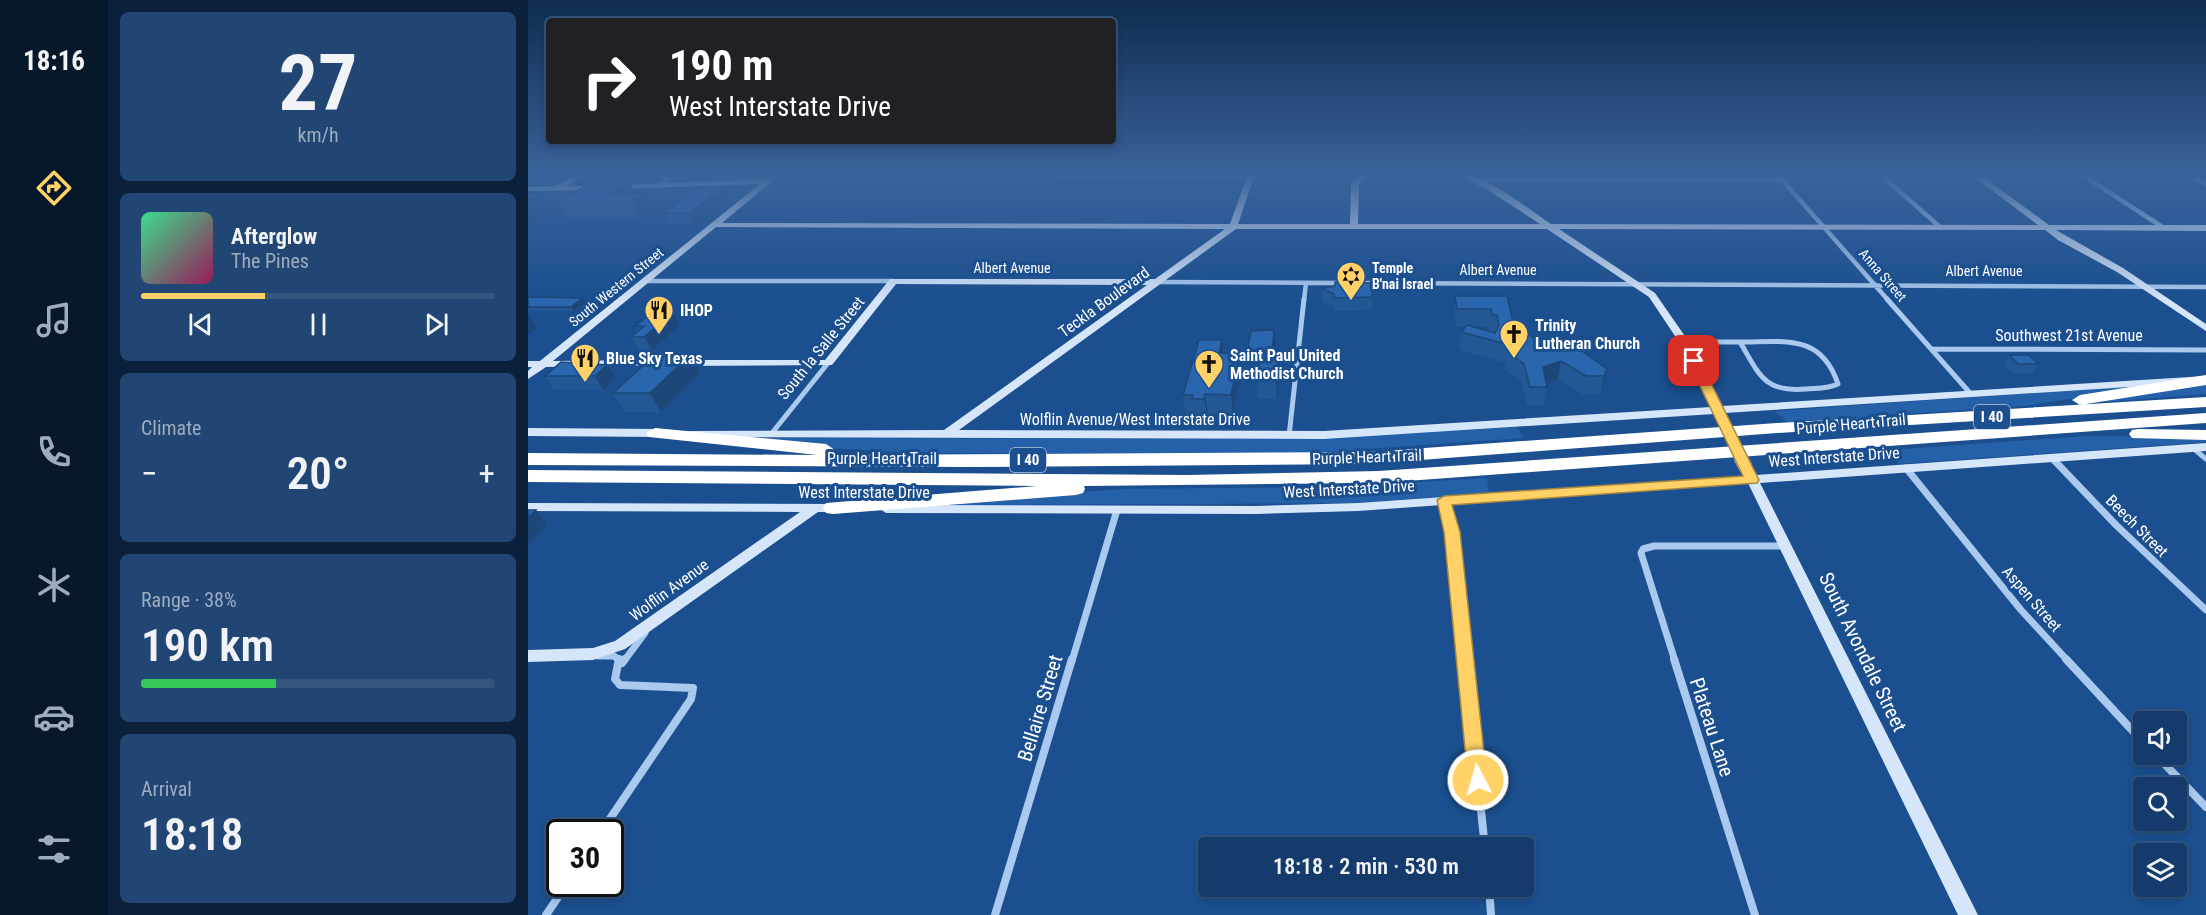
<!DOCTYPE html>
<meta charset="utf-8">
<style>
:root{--surface:#143b6b;--page:#214673;--text:#f1f3f6;--muted:#9dadc1;--line:#33557e;--accent:#ffd166}
body{margin:0;font-family:"Roboto Condensed",sans-serif;background:var(--page);color:var(--text);height:100vh;display:flex;flex-direction:column;font-size:22px;white-space:nowrap}
*{box-sizing:border-box;margin:0}
p{font-size:20px;color:var(--muted)}
.icon{flex:none;width:33px;height:33px;fill:none;stroke:currentColor;stroke-width:2;stroke-linecap:round;stroke-linejoin:round}
.map{position:relative;flex:1;overflow:hidden}
.details{display:flex;flex-direction:column;gap:12px;padding:12px;background:#0b203b;width:420px}
.details>*{flex:none}
.banner{position:absolute;left:18px;top:18px;width:570px;height:126px;border-radius:6px;box-shadow:0 3px 9px #0003,0 0 0 2px var(--line);background:#202124;color:#fff;overflow:hidden}
.tools{position:absolute;left:1605px;top:711px;display:grid;gap:12px}
.tools a{display:grid;place-items:center;width:54px;height:54px;border-radius:6px;background:var(--surface);box-shadow:0 3px 9px #0003,0 0 0 2px var(--line);font-size:30px}
.speed{position:absolute;left:18px;top:819px;display:flex;gap:12px;font-size:30px;font-weight:700;text-align:center}
.speed>*{display:grid;place-content:center;width:78px;height:78px;border-radius:50%;background:var(--surface);box-shadow:0 3px 9px #0003,0 0 0 2px var(--line);line-height:1}
.speed .limit{border:3px solid #111;border-radius:9px;background:#fff;color:#111}
.pin{position:absolute;display:grid;place-items:center;width:51px;height:51px;color:#fff;margin:-26px;border-radius:12px;box-shadow:0 3px 9px #0006}
.me{position:absolute;width:66px;margin:-33px;rotate:354deg;stroke-linejoin:round;filter:drop-shadow(0 0 4px #0008)}
.turn{display:flex;align-items:center;gap:21px;height:126px;padding:0 24px;font-size:27px}
.turn .icon{width:78px;height:78px;stroke-width:2.5}
.turn b{display:block;font-size:42px;line-height:51px}
.big{font-size:45px;font-weight:600;line-height:1.1}
.details .widget{flex:1;display:flex;flex-direction:column;justify-content:center;gap:9px;min-width:0;padding:0 21px;border-radius:9px;background:var(--page)}
.details .dial{align-items:center;gap:0}
.dial b{font-size:78px;line-height:1}
.song{display:flex;align-items:center;gap:18px}
.cover{width:72px;height:72px;border-radius:9px;background:linear-gradient(135deg,hsl(150 70% 55%),hsl(330 70% 35%))}
.played{height:6px;border-radius:3px;background:linear-gradient(90deg,var(--accent) 35%,var(--line) 35%)}
.keys{display:flex;justify-content:space-around;direction:ltr}
.heat{display:flex;justify-content:space-between;align-items:center;font-size:33px;direction:ltr}
.charge{height:9px;border-radius:4px;background:linear-gradient(90deg,#34c759 38%,var(--line) 0)}
.trip{position:absolute;left:670px;top:837px;width:336px;height:60px;border-radius:6px;background:var(--surface);box-shadow:0 3px 9px #0003,0 0 0 2px var(--line);font-weight:600;line-height:60px;text-align:center}
main{display:flex;flex:1;min-height:0}
.tabs{display:flex;flex-direction:column;width:108px;justify-content:space-around;align-items:center;background:#08182b;color:var(--muted)}
.tabs .icon{width:42px;height:42px}
.tabs .current{color:var(--accent)}
.tabs b{font-size:27px;color:var(--text)}
.map>svg:first-child{display:block}
.green{fill:#2461a8}
.lines{fill:none;stroke-linecap:round;stroke-linejoin:round}
.street-far3{stroke:#a9c9ee;stroke-width:4.5}
.street-far2{stroke:#a9c9ee;stroke-width:5}
.street-far1{stroke:#a9c9ee;stroke-width:7}
.street{stroke:#a9c9ee;stroke-width:8}
.secondary{fill:#d6e6fa;fill-rule:evenodd}
.highway{fill:#fff;fill-rule:evenodd}
.secondary-bridge-far1{stroke:#d6e6fa;stroke-width:10}
.secondary-bridge{stroke:#d6e6fa;stroke-width:14}
.wall{fill:#245895;fill-rule:evenodd}
.shaded-wall{fill:#1d4779}
.building{fill:#2a66ad;stroke:#1d4779;stroke-width:1.5}
.route{fill:#ffd166;stroke:#a68842;stroke-width:1.5}
.labels{text-anchor:middle;dominant-baseline:central;stroke-width:6;stroke-linejoin:round;paint-order:stroke}
.far-street-label{font-size:14px;fill:#fff;stroke:#1b4f8f}
.far-poi-label{font-size:14px;font-weight:bold;fill:#fff;stroke:#1b4f8f;text-anchor:start}
.shield{fill:#1b4f8f;stroke:#bbcadd;stroke-width:1.5}
.shield-label{font-size:15px;font-weight:bold;fill:#fff}
.street-label{font-size:16px;fill:#fff;stroke:#1b4f8f}
.poi-label{font-size:16px;font-weight:bold;fill:#fff;stroke:#1b4f8f;text-anchor:start}
.near-street-label{font-size:20px;fill:#fff;stroke:#1b4f8f}
</style>
<main>
<nav class="tabs">
<b>18:16</b>
<svg class="icon current" aria-label="directions" viewBox="0 0 24 24"><path d="M12 3l9 9-9 9-9-9zM9 14v-3h6M13 9l2 2-2 2"/></svg>
<svg class="icon" aria-label="music" viewBox="0 0 24 24"><path d="M9 18V5l10-2v13"/><circle cx="6" cy="18" r="3"/><circle cx="16" cy="16" r="3"/></svg>
<svg class="icon" aria-label="phone" viewBox="0 0 24 24"><path d="M5 4h4l2 5-3 2q2 4 5 5l2-3 5 2v4C11 20 4 13 5 4z"/></svg>
<svg class="icon" aria-label="climate" viewBox="0 0 24 24"><path d="M12 3v18M4 7l16 10M4 17L20 7"/></svg>
<svg class="icon" aria-label="car" viewBox="0 0 24 24"><path d="M5 17H2v-5l4-1 3-4h7l3 4 3 1v5h-3M9 17h6M6 11h13"/><circle cx="7" cy="17" r="2"/><circle cx="17" cy="17" r="2"/></svg>
<svg class="icon" aria-label="filters" viewBox="0 0 24 24"><path d="M4 7h16M4 17h16"/><circle cx="9" cy="7" r="2"/><circle cx="15" cy="17" r="2"/></svg>
</nav>
<section class="details">
<div class="widget dial"><b>27</b><p>km/h</p></div>
<div class="widget">
<div class="song"><i class="cover"></i><div><b>Afterglow</b><p>The Pines</p></div></div>
<div class="played"></div>
<div class="keys"><svg class="icon" aria-label="previous" viewBox="0 0 24 24"><path d="M18 5L8 12l10 7zM5 5v14"/></svg><svg class="icon" aria-label="pause" viewBox="0 0 24 24"><path d="M8 5v14M16 5v14"/></svg><svg class="icon" aria-label="next" viewBox="0 0 24 24"><path d="M6 5l10 7-10 7zM19 5v14"/></svg></div>
</div>
<div class="widget"><p>Climate</p>
<div class="heat"><a>−</a><b class="big">20°</b><a>+</a></div>
</div>
<div class="widget"><p>Range · 38%</p><b class="big">190 km</b><div class="charge"></div></div>
<div class="widget"><p>Arrival</p><b class="big">18:18</b></div>
</section>
<div class="map">
<svg width="1678" height="915" viewBox="0 0 1678 915">
<rect width="100%" height="100%" fill="#1b4f8f"/>
<path class="green" d="M1006,174H1096L1098,178H1012Z
M1678,383V394L1577,402L1575,399Z
M1609,386L1613,388L1496,406L1259,422L1247,411Z
M989,427L996,438L767,454L382,453L301,448L225,438L754,439Z
M1559,436L1678,437V442L1370,464L1360,450Z
M959,478L961,494L822,503L430,505L433,501L593,489L805,487Z"/>
<g class="lines">
<path class="street-far3" d="M1249,174L1360,300
M1352,174L1412,227
M1553,174L1636,228
M1659,174L1678,184
M248,175L723,176
M945,180H1255
M130,185L146,174
M118,281H365
M629,282L814,283
M839,283L1678,287
M776,300L778,283"/>
<path class="street-far2" d="M1359,299L1442,393
M1156,342H1212
M1212,342C1256,342 1293,333 1310,384C1300,389 1289,388 1278,389C1236,393 1231,374 1212,342Z
M1404,349L1678,350
M244,433L300,363
M761,436L776,299
M1665,448L1678,459"/>
<path class="street-far1" d="M1524,458L1588,525L1678,610
M1378,468L1493,610L1540,661
M916,500L924,532L937,661
M70,656H86L92,661
M96,661L117,633
M544,661L589,510
M1147,661L1113,553L1115,549L1126,546H1257"/>
<path class="street" d="M937,659L957,848
M1146,659L1227,915
M1538,659L1616,743
M94,663L97,659
M1627,754L1678,807
M73,832L163,699L165,688L92,685L87,679L91,659
M961,886L963,915
M18,915L39,884
M467,915L544,659"/>
<path class="secondary" d="M49,174H58L39,186H68L72,188L68,190L0,191V187L28,186Z
M245,174H253L194,223L702,224L719,176L721,174H730L726,177L710,224H822L823,183L834,174H842L831,184L830,224H1012L960,190L928,174C957,173 999,208 1023,224L1510,225L1442,174H1451L1521,225H1678V231L1528,230L1595,268L1678,324V331L1589,272L1530,240L1517,230L1031,229L1127,293L1161,342L1194,406L1678,376V382L1197,413L1196,416L1192,417L1186,414L796,439L166,437L160,433L162,431L416,430L619,285L368,284L304,365L151,366L146,363L151,360H297L362,279H627L697,229L188,227L25,361L134,360L138,361L139,363L138,365L18,367L0,379V371L4,367H0V361H12L232,184L88,189H85V185L238,179ZM708,229H1019L1121,297L1151,342L1183,407L796,431L431,430Z
M0,428L134,429L140,433L134,437L0,436Z
M1678,443V451L1232,483L1450,915H1430L1220,483L830,511L729,514L358,513L352,509L358,505L729,506L830,503L1216,476L1218,472L1222,471L1228,475Z
M0,503L311,504L317,508L311,512H290L97,649L65,660L0,662V650L65,648L87,641L272,512L0,511Z"/>
<path class="highway" d="M1678,375V385L1552,405L1544,400L1552,395Z
M1678,397V407L1249,433L840,464L443,467L0,465V453L289,455L121,437L118,433L127,428L298,444L307,450L301,455L840,452L1249,423Z
M1678,413V423L851,483L556,486L557,489L555,493L548,495L305,514L298,513L295,508L298,503L509,486L0,482V470L659,475L851,471Z
M1610,429L1678,430V440L1604,438L1601,434L1604,430Z"/>
<path class="secondary-bridge-far1" d="M1194,419L1214,459"/>
<path class="secondary-bridge" d="M1213,458L1217,466"/>
</g>
<path class="wall" d="M101,181L107,194L126,209L113,218H39L30,202Z
M154,197L199,198L166,224H141L136,213L155,200Z
M844,283V310L806,311V307L795,302L794,289Z
M927,296H979L988,334L1079,369L1075,387L1072,394H1054L1030,379L1018,383L1019,387L1016,405H999L994,382L977,369L978,363L931,350L933,332L937,327H928L926,314ZM946,327H961L962,331Z
M0,297L55,298L58,302L46,311H0Z
M145,312L152,325L124,350H111L103,337L110,331L107,326Z
M746,330L747,353L753,370L749,399L730,398L729,382H711L705,413H680L679,417H666V413H658L655,395L694,340L696,353H719Z
M162,355L172,373L133,412H97L85,393Z
M1481,355L1510,364L1505,373H1485L1476,364Z
M79,365L88,378L75,390H26L17,376Z"/>
<path class="shaded-wall" d="M101,181L109,196L81,194Z
M195,188L199,198L166,224L161,213Z
M14,194L23,209L0,224V202Z
M118,194L126,209L113,218L105,202Z
M55,298L58,302L46,311L43,307Z
M145,312L152,325L124,350L116,337Z
M0,315L8,328L0,334Z
M746,330L748,348L745,370L744,353Z
M694,340L696,357L691,353Z
M752,353L753,370L749,399L748,380Z
M162,355L172,373L133,412L122,393Z
M1033,361L1030,379L1013,385L1015,367Z
M710,364L711,382L705,413L703,395Z
M79,365L88,378L75,390L67,376Z
M1079,369L1075,387L1072,394L1076,376Z
M677,394L680,413L679,417L676,399Z
M8,510L19,525L0,544V518Z"/>
<path class="building" d="M65,181H101L81,194H118L105,202H30Z
M167,188H195L161,213H136L159,197H154Z
M0,194H14L0,202Z
M807,282L844,283V297L806,298V294L794,289L807,286Z
M927,296H979L988,334L996,331L1012,343L1033,336L1079,369L1076,376H1058L1033,361L1015,367L1019,387H1002L996,364L979,351L989,347L933,332L939,325L967,333L971,325L969,315H964L963,309H929Z
M0,297L55,298L43,307H0Z
M145,312L116,337H103L116,326H107L119,317Z
M746,330L744,353H752L748,380H729L731,364H710L703,395L677,394L676,399H664L665,395H655L671,340H694L691,353H719L723,331Z
M127,355H162L122,393H85Z
M1481,355H1501L1510,364H1490Z
M33,362L79,365L67,376H17Z
M0,510H8L0,518Z"/>
<linearGradient id="sky" x2="0" y2="1"><stop stop-color="#0f2b4f"/><stop offset="0.58" stop-color="#39639b"/><stop offset="1" stop-color="#39639b" stop-opacity="0"/></linearGradient>
<rect width="1678" height="302" fill="url(#sky)"/>
<path class="route" d="M1166,358L1172,361L1231,480L1229,483L924,505L932,532L959,780L956,786L950,789L943,786L940,780L916,532L909,500L916,496L1215,476L1160,361Z"/>
<defs>
<g id="synagogue-pin" transform="scale(1.5)"><path d="M0 17L-7.5 6A9.5 9.5 0 1 1 7.5 6Z" fill="#ffd166" stroke="#1b4f8f"/><path d="M0-6.5L5.6 3.2H-5.6ZM0 6.5L5.6-3.2H-5.6Z" fill="#111"/></g>
<g id="restaurant-pin" transform="scale(1.5)"><path d="M0 17L-7.5 6A9.5 9.5 0 1 1 7.5 6Z" fill="#ffd166" stroke="#1b4f8f"/><path d="M-5-6h1v4h1v-4h1v4h1v-4h1v5L-1.5 .5V6h-2V.5L-5-1ZM5-6V6H3V1.5H1.5Q1.5-4 5-6Z" fill="#111"/></g>
<g id="church-pin" transform="scale(1.5)"><path d="M0 17L-7.5 6A9.5 9.5 0 1 1 7.5 6Z" fill="#ffd166" stroke="#1b4f8f"/><path d="M-1.2-6h2.4v3.5h3.3v2.4h-3.3V6h-2.4V-.1h-3.3v-2.4h3.3Z" fill="#111"/></g>
</defs>
<g fill-rule="evenodd">
<use href="#synagogue-pin" x="823" y="276"/>
<use href="#restaurant-pin" x="131" y="310"/>
<use href="#church-pin" x="986" y="334"/>
<use href="#restaurant-pin" x="57" y="358"/>
<use href="#church-pin" x="681" y="364"/>
</g>
<g class="labels">
<g class="far-street-label">
<text x="484" y="268">Albert Avenue</text>
<text x="970" y="270">Albert Avenue</text>
<text x="1456" y="271">Albert Avenue</text>
<text transform="translate(1355 275) rotate(49)">Anna Street</text>
<text transform="translate(88 287) rotate(-39)">South Western Street</text>
</g>
<g class="far-poi-label">
<text x="844" y="268">Temple<tspan x="844" dy="16">B'nai Israel</tspan></text>
</g>
<g class="shield">
<rect x="1446" y="405" width="36" height="24" rx="4.5"/>
<rect x="482" y="448" width="36" height="24" rx="4.5"/>
</g>
<g class="shield-label">
<text x="1464" y="417">I 40</text>
<text x="500" y="460">I 40</text>
</g>
<g class="street-label">
<text transform="translate(576 302) rotate(-36)">Teckla Boulevard</text>
<text x="1541" y="335">Southwest 21st Avenue</text>
<text transform="translate(293 348) rotate(-51)">South la Salle Street</text>
<text x="607" y="419">Wolflin Avenue/West Interstate Drive</text>
<text transform="translate(1323 424) rotate(-5)">Purple Heart Trail</text>
<text transform="translate(839 457) rotate(-2)">Purple Heart Trail</text>
<text transform="translate(1306 457) rotate(-4)">West Interstate Drive</text>
<text x="354" y="458">Purple Heart Trail</text>
<text transform="translate(821 489) rotate(-3)">West Interstate Drive</text>
<text x="336" y="492">West Interstate Drive</text>
<text transform="translate(1609 526) rotate(45)">Beech Street</text>
<text transform="translate(141 590) rotate(-36)">Wolflin Avenue</text>
<text transform="translate(1504 599) rotate(49)">Aspen Street</text>
</g>
<g class="poi-label">
<text x="152" y="310">IHOP</text>
<text x="1007" y="325">Trinity<tspan x="1007" dy="18">Lutheran Church</tspan></text>
<text x="702" y="355">Saint Paul United<tspan x="702" dy="18">Methodist Church</tspan></text>
<text x="78" y="358">Blue Sky Texas</text>
</g>
<g class="near-street-label">
<text transform="translate(1335 652) rotate(64)">South Avondale Street</text>
<text transform="translate(512 708) rotate(-73)">Bellaire Street</text>
<text transform="translate(1184 727) rotate(72)">Plateau Lane</text>
</g>
</g>
</svg>
<div class="tools">
<a><svg class="icon" aria-label="sound" viewBox="0 0 24 24"><path d="M4 9h4l5-4v14l-5-4H4zM17 9q2 3 0 6"/></svg></a>
<a><svg class="icon" aria-label="search" viewBox="0 0 24 24"><circle cx="10" cy="10" r="6"/><path d="M15 15l6 6"/></svg></a>
<a><svg class="icon" aria-label="layers" viewBox="0 0 24 24"><path d="M12 4l9 5-9 5-9-5zM3 14l9 5 9-5"/></svg></a>
</div>
<div class="speed"><div class="limit">30</div></div>
<div class="pin" style="left:1166px;top:361px;background:#d93025"><svg class="icon" aria-label="arrive" viewBox="0 0 24 24"><path d="M6 21V4h12l-3 4 3 4H6"/></svg></div>
<svg class="me" style="left:950px;top:780px" viewBox="-20 -20 40 40"><circle r="17" fill="#ffd166" stroke="#fff" stroke-width="3"/><path d="M0-11L8 9 0 5-8 9z" fill="#fff"/></svg>
<div class="trip">18:18 · 2 min · 530 m</div>
<div class="banner">
<div class="turn"><svg class="icon" aria-label="right" viewBox="0 0 24 24"><path d="M7 20v-9h11M14 6l5 5-5 5"/></svg><div><b>190 m</b>West Interstate Drive</div></div>
</div>
</div>
</main>
